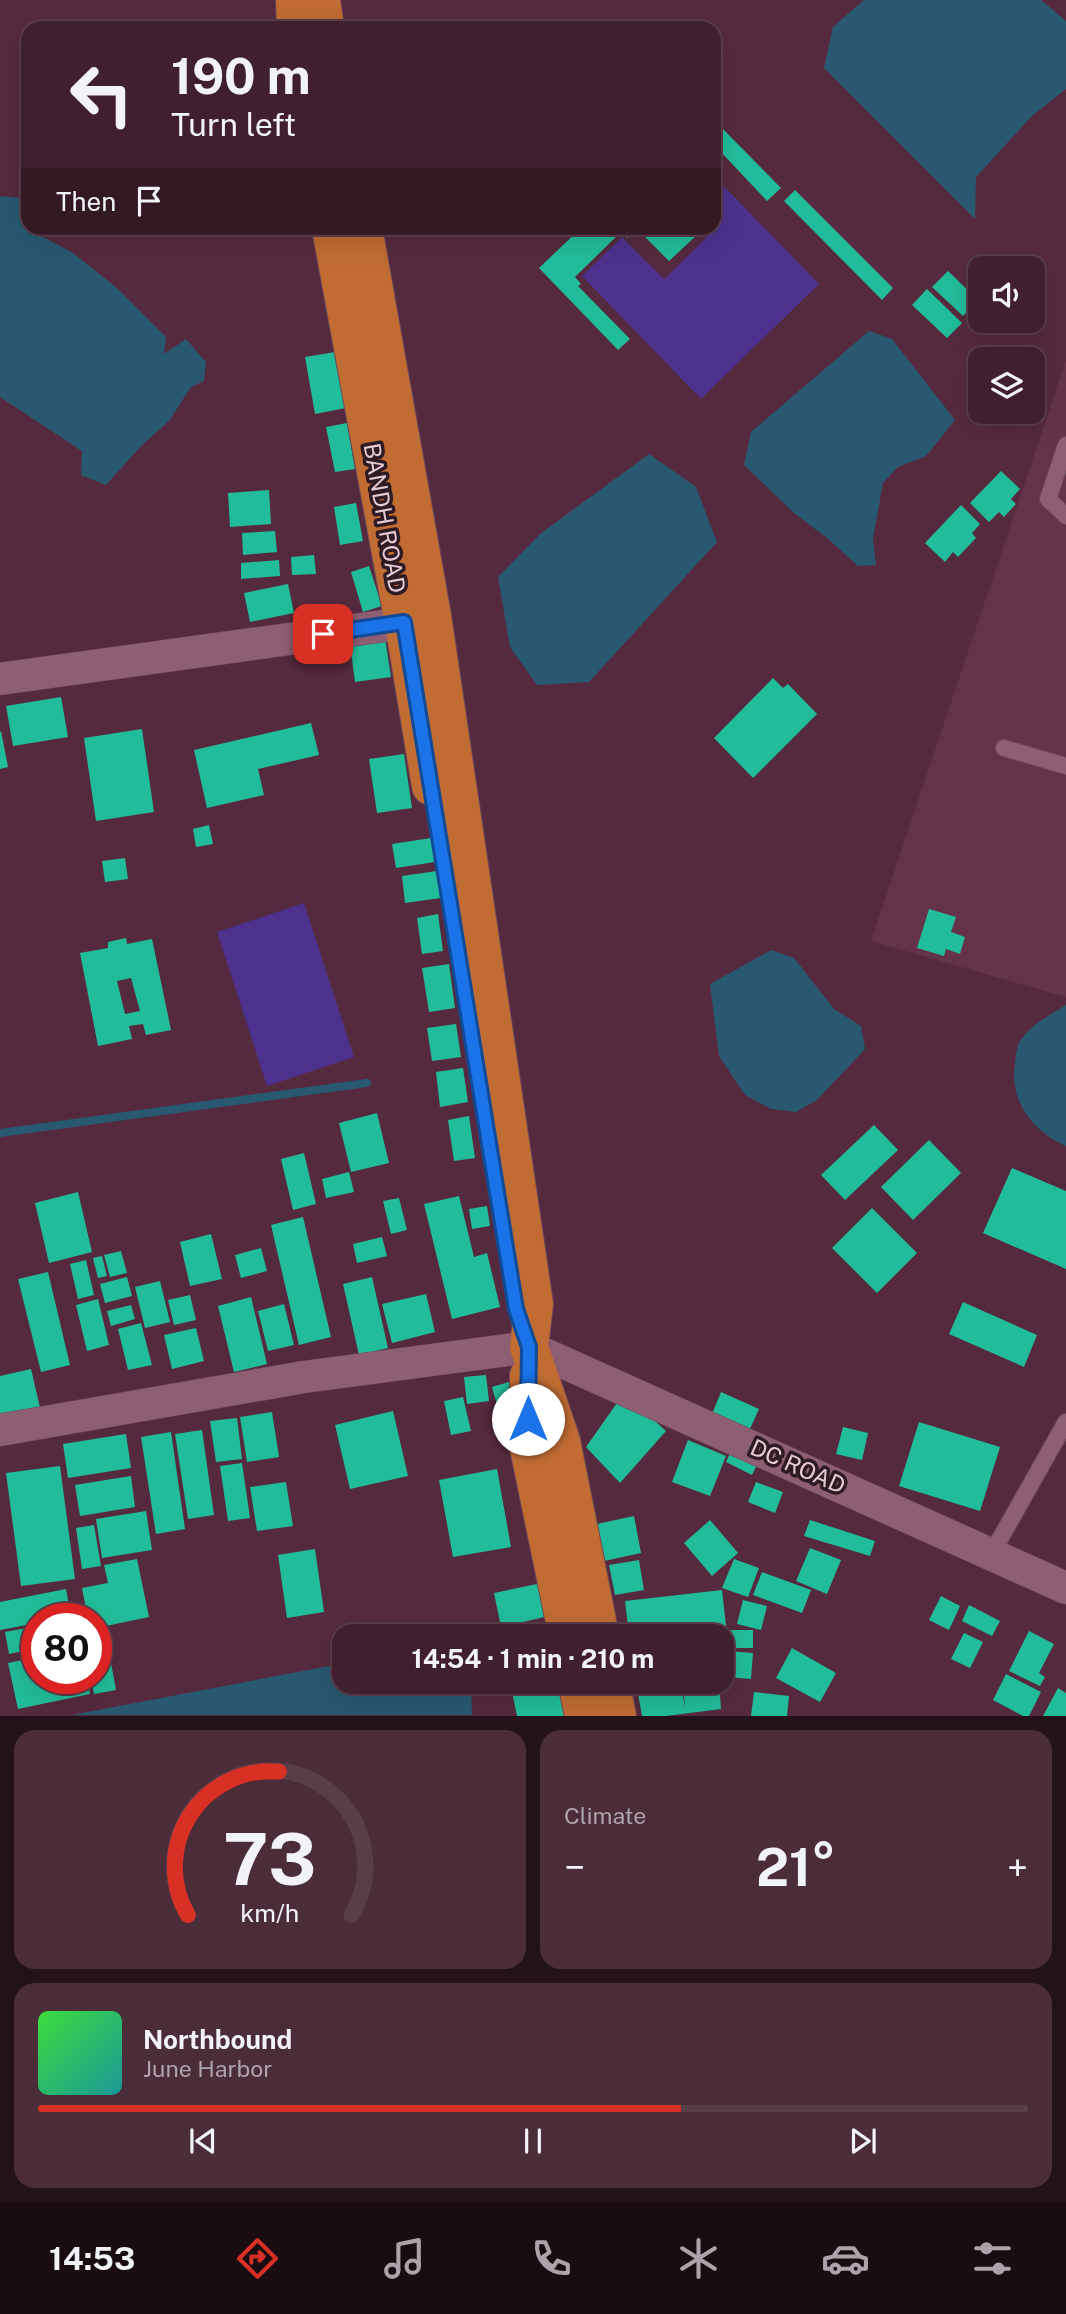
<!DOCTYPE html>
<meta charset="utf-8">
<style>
:root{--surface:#40202e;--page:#4b2d3a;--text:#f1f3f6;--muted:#aea3aa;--line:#593e4a;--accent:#d93025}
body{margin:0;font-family:"Public Sans",sans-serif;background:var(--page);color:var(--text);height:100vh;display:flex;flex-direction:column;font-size:26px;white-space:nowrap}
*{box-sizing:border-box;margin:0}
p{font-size:23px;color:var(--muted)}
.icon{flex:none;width:38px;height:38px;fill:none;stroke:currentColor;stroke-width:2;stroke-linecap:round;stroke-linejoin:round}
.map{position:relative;height:1716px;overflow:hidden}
.sheet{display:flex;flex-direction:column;gap:14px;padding:14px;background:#231219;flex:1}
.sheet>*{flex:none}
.guide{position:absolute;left:21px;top:21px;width:700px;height:214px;border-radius:21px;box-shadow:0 7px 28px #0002,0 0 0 2px var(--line);background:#40202e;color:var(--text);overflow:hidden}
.buttons{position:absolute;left:968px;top:256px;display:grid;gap:14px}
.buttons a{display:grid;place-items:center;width:77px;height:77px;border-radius:14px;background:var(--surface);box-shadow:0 7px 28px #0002,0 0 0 2px var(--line);font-size:35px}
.speed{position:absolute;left:21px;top:1603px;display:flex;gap:14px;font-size:35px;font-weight:700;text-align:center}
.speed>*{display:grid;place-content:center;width:91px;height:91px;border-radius:50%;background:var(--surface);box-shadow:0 7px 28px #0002,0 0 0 2px var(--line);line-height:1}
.speed .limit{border:10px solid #d22;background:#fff;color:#111}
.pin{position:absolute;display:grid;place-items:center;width:60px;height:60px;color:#fff;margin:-30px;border-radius:14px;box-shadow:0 4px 10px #0006}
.me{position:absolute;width:77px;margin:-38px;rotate:0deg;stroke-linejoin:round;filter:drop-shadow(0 0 5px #0008)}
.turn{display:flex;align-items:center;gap:24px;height:147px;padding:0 35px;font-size:32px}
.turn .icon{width:91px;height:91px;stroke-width:2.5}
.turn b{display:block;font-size:49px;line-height:60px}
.then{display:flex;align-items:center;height:66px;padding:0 35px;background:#0003;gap:14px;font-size:26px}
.big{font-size:52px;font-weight:700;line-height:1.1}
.sheet .widget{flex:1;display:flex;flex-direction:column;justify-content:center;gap:10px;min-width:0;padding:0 24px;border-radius:21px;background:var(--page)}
.sheet .dial{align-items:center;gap:0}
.dial svg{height:182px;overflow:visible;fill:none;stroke:var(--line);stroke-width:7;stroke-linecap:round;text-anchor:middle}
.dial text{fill:var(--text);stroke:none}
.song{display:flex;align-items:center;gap:21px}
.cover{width:84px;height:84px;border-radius:10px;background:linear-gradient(135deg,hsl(120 70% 55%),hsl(180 70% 35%))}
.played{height:7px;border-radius:4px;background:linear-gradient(90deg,var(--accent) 65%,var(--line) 65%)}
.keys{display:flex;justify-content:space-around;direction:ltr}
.heat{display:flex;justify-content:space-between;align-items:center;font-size:38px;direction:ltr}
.sheet .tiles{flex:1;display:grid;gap:14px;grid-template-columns:1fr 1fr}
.widget:last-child{grid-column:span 2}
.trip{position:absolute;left:332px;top:1624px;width:402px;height:70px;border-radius:21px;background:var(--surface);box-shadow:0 7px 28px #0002,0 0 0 2px var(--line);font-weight:700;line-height:70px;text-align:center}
.dock{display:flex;height:112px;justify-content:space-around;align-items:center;background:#1a0d12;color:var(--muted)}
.dock .icon{width:49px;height:49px}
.dock .on{color:var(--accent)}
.dock b{font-size:32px;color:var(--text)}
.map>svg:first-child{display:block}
.built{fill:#64334a}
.green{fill:#4c328c}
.water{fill:#285971}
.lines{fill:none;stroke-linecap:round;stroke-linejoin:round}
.stream{stroke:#285971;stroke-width:8}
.building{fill:#21bd9a;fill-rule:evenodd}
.lane-casing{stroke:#6d485a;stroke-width:18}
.street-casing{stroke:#6d485a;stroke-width:33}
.highway-casing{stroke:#6d485a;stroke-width:40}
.lane{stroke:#8e5e73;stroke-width:16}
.street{stroke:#8e5e73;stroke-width:32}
.highway{stroke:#c06c33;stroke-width:38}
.route-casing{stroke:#114b97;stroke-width:18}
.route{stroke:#1a73e8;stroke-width:12}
.labels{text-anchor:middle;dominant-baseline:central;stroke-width:7;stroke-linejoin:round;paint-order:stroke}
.street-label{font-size:23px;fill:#e6cad5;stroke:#2f1b23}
</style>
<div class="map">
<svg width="1066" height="1716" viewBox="0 0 1066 1716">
<rect width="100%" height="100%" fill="#562a3e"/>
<path class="built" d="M1066,360V997L871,941Z"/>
<path class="green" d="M714,176L819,284L701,399L582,276L622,237L664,279L706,238L696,228H714Z
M304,903L354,1057L267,1086L217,932Z"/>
<path class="water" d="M864,0H1041L1066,21V89L1032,116L976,177L975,219L824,68L833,27Z
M0,196L24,198L28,216L23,226L73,253L118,289L166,337L164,354L186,339L206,362L204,381L191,387L169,421L140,447L106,485L81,475L82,451L0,397Z
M869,331L892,339L955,420L926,456L898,467L883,483L873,539L876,565L858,566L827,538L794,513L744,465L751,432Z
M649,454L696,487L717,542L589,682L537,685L510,647L498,577L540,534Z
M771,950L794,958L834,1009L861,1026L865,1049L817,1100L796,1112L771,1109L745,1095L719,1056L710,984Z
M1066,1005V1146C1033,1132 1009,1101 1015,1064C1016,1057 1016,1049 1019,1043C1030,1024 1049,1016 1066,1005Z
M345,1663V1682H471L472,1715H72Z"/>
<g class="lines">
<path class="stream" d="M0,1133L367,1083"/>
</g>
<path class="building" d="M714,120L781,188L767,201L718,149L714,153Z
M795,190L893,288L882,300L784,201Z
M581,228H689L697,235L669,261L637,229L627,238L621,232L575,277L581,284L578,286L630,339L618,350L539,268Z
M948,271L978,300L963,316L932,287Z
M927,289L962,323L947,338L912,305Z
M341,351L351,407L315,414L305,357Z
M347,423L355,469L335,472L326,427Z
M1001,471L1020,489L1011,499L1016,504L1004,517L999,512L989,522L970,503Z
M269,490L271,524L230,527L228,493Z
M356,503L363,541L340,545L334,507Z
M961,505L980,524L972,533L976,538L958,557L953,552L945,562L925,543Z
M275,531L277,552L243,555L242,533Z
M314,555L316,574L292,575L291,557Z
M279,560L280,576L241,579V563Z
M369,566L382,606L363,612L351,572Z
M288,584L294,613L250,622L244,593Z
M384,632L391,677L355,682L349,637Z
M773,678L783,688L788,684L817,714L753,778L714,738Z
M61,697L68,737L13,746L6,706Z
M311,723L319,755L258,769L264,795L207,808L194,750Z
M142,729L154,812L96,821L84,738Z
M1,731L8,767L0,769V732Z
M404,754L412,808L377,813L369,759Z
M209,825L213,844L196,847L193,829Z
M431,838L435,862L396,868L392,844Z
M125,858L128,879L105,882L102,861Z
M437,871L441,898L405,903L402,876Z
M929,909L956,917L951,932L965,937L960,954L946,949L944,956L917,948Z
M438,914L443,951L422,954L417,918Z
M126,938L127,944L152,939L171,1030L146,1035L143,1024L129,1026L132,1039L98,1046L80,953L108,948V942ZM131,978L140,1011L125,1014L117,981Z
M449,964L455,1008L429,1012L422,968Z
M456,1024L461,1057L432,1061L427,1028Z
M463,1068L468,1102L440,1107L436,1072Z
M377,1113L389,1163L351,1172L339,1123Z
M469,1116L475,1158L454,1161L448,1120Z
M874,1125L898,1150L845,1200L821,1175Z
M929,1140L961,1173L913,1220L881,1187Z
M304,1153L316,1204L293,1210L281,1159Z
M1012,1168L1066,1191V1269L983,1233Z
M349,1172L354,1192L326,1198L322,1179Z
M78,1192L92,1252L49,1263L35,1203Z
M459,1196L474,1257L487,1253L500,1307L452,1319L424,1204Z
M399,1198L407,1230L391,1234L383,1201Z
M487,1206L490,1226L472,1229L469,1209Z
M872,1208L917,1253L877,1293L832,1248Z
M303,1217L331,1337L299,1345L271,1225Z
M211,1234L222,1279L190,1286L180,1242Z
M382,1237L387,1256L357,1263L353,1244Z
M261,1248L267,1271L241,1278L235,1255Z
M121,1251L127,1273L110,1277L104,1255Z
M102,1256L107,1276L98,1278L93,1258Z
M86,1260L94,1295L78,1299L70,1264Z
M48,1272L70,1365L41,1372L18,1279Z
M127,1277L132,1296L105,1303L100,1284Z
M372,1277L388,1348L359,1355L343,1284Z
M160,1281L170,1322L145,1328L135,1287Z
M426,1294L435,1332L392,1343L382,1304Z
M190,1295L196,1320L174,1325L168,1300Z
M251,1297L267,1364L234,1372L218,1306Z
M98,1299L109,1345L87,1351L76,1305Z
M963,1302L1037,1335L1024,1367L949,1334Z
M284,1304L294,1345L268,1351L258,1311Z
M131,1305L135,1319L111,1326L107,1311Z
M141,1323L152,1365L128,1370L118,1329Z
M196,1328L204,1361L172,1369L164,1335Z
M31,1369L41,1412L0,1422V1376Z
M486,1375L489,1401L467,1404L464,1377Z
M509,1382L519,1418L502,1423L492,1387Z
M721,1392L759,1409L749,1431L712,1414Z
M624,1393L666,1431L620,1483L586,1447Z
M463,1397L471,1431L451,1435L444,1401Z
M393,1411L408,1476L350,1489L335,1425Z
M272,1412L279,1457L247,1462L240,1417Z
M237,1418L242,1459L216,1462L210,1421Z
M919,1422L1000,1447L980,1511L899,1486Z
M843,1427L868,1433L862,1460L836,1454Z
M202,1430L214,1515L188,1519L175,1434Z
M171,1432L185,1529L156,1534L141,1437Z
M126,1434L131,1468L68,1478L63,1444Z
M688,1440L726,1456L710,1496L672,1482Z
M732,1448L759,1461L752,1475L726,1462Z
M242,1463L250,1518L228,1521L220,1466Z
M60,1466L75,1579L21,1586L6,1473Z
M497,1469L511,1547L453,1557L439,1480Z
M131,1476L135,1507L80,1516L75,1485Z
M286,1482L293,1526L257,1531L250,1487Z
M756,1482L783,1492L775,1513L748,1502Z
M146,1511L152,1550L102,1558L96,1519Z
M634,1516L641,1553L604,1561L597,1524Z
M710,1520L738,1553L712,1576L684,1543Z
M810,1520L875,1541L870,1556L804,1536Z
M94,1525L101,1566L82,1569L76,1528Z
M810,1548L841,1560L827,1594L796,1581Z
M315,1549L324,1612L287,1618L278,1555Z
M137,1559L149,1617L96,1628V1619H88L82,1588L108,1583L104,1565Z
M734,1559L759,1568L748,1597L722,1588Z
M639,1560L644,1590L615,1595L609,1565Z
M762,1572L811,1590L802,1613L753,1595Z
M542,1583L549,1616L501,1627L494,1593Z
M66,1589L71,1616L37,1619V1623L0,1630V1602Z
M722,1590L726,1626L629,1636L625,1601Z
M941,1596L960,1606L949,1630L929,1620Z
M743,1600L767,1606L761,1630L737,1624Z
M969,1605L1000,1621L992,1636L962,1621Z
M37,1626V1648L9,1654L5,1632Z
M552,1626L554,1636H513V1635Z
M725,1630H753V1648H725Z
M105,1631L116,1690L94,1694L91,1678H96V1633Z
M1029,1631L1054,1644L1039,1673L1045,1677L1040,1686L1009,1671Z
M964,1633L983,1642L970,1668L951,1659Z
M792,1648L836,1673L820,1702L776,1678Z
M728,1651L753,1653L751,1679L726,1677Z
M37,1657V1678H87L90,1694L18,1709L8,1663Z
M1006,1674L1041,1692L1029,1716H1023L993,1700Z
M510,1682H564L571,1716H517Z
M636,1682H663L664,1692L682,1689L685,1709L683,1682H719L721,1709L666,1716H642Z
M1058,1688L1066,1693V1716H1043Z
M754,1692L789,1696L787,1716H751Z"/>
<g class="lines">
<g class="lane-casing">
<path id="lane" d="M1066,445L1048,499L1066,516
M1004,748L1066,766
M992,1553L1066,1422"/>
</g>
<g class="street-casing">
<path id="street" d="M0,679L404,623L427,617
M0,1430L304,1377L529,1347L1066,1588"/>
</g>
<g class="highway-casing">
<path id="highway" d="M295,0L296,28
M321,0L325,28
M331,228L404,623L431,786
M363,228L432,616L534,1304L529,1347L561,1441L600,1636
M529,1376L528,1443L568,1636
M577,1682L584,1716
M610,1682L617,1716"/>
</g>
<use href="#lane" class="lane"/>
<use href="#street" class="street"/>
<use href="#highway" class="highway"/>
</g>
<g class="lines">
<g class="route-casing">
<path id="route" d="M323,634L404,622L516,1309L529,1347L528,1419"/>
</g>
<use href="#route" class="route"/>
</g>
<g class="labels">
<g class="street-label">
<text transform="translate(385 518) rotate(80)">BANDH ROAD</text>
<text transform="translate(798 1466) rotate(24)">DC ROAD</text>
</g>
</g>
</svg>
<div class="buttons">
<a><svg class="icon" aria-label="sound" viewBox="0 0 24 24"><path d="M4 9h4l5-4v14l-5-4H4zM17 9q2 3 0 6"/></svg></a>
<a><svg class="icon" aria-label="layers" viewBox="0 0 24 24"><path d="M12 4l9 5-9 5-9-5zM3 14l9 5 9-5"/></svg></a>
</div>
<div class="speed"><div class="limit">80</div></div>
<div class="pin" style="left:323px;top:634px;background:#d93025"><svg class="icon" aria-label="arrive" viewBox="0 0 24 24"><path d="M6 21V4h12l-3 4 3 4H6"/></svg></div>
<svg class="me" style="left:528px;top:1419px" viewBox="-20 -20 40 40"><circle r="19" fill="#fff"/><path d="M0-13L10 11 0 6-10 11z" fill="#1a73e8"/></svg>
<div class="trip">14:54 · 1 min · 210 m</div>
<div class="guide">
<div class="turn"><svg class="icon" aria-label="left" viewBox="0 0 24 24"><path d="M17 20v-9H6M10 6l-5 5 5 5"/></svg><div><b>190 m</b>Turn left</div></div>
<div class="then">Then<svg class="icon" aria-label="arrive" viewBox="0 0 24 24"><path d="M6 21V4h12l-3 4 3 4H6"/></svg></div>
</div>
</div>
<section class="sheet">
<div class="tiles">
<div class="widget dial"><svg viewBox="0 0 100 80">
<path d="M14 69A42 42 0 1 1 86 69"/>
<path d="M14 69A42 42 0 0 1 54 6" stroke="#d93025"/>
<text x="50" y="56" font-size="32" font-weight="700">73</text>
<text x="50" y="72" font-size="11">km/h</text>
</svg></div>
<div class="widget"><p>Climate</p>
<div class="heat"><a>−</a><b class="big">21°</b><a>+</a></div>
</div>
<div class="widget">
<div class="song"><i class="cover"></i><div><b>Northbound</b><p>June Harbor</p></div></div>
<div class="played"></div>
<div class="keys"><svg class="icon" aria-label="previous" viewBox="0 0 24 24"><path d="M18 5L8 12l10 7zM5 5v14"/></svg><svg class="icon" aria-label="pause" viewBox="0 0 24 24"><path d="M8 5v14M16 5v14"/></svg><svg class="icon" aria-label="next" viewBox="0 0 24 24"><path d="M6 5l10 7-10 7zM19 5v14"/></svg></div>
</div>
</div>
</section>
<nav class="dock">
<b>14:53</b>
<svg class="icon on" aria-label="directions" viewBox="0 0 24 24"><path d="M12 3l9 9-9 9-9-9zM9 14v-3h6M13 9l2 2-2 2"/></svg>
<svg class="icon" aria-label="music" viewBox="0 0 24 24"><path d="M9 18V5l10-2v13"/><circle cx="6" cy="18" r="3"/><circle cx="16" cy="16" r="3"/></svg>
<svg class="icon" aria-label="phone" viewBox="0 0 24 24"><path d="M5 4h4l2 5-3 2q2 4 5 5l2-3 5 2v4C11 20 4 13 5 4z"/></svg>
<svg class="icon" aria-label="climate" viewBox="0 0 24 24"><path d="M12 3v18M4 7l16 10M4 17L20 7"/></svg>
<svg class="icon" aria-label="car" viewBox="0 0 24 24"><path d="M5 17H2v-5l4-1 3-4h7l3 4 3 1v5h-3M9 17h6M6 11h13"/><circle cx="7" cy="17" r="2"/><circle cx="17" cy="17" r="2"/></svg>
<svg class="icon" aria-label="filters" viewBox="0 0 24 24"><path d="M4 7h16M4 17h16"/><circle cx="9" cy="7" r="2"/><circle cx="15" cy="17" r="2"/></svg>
</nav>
